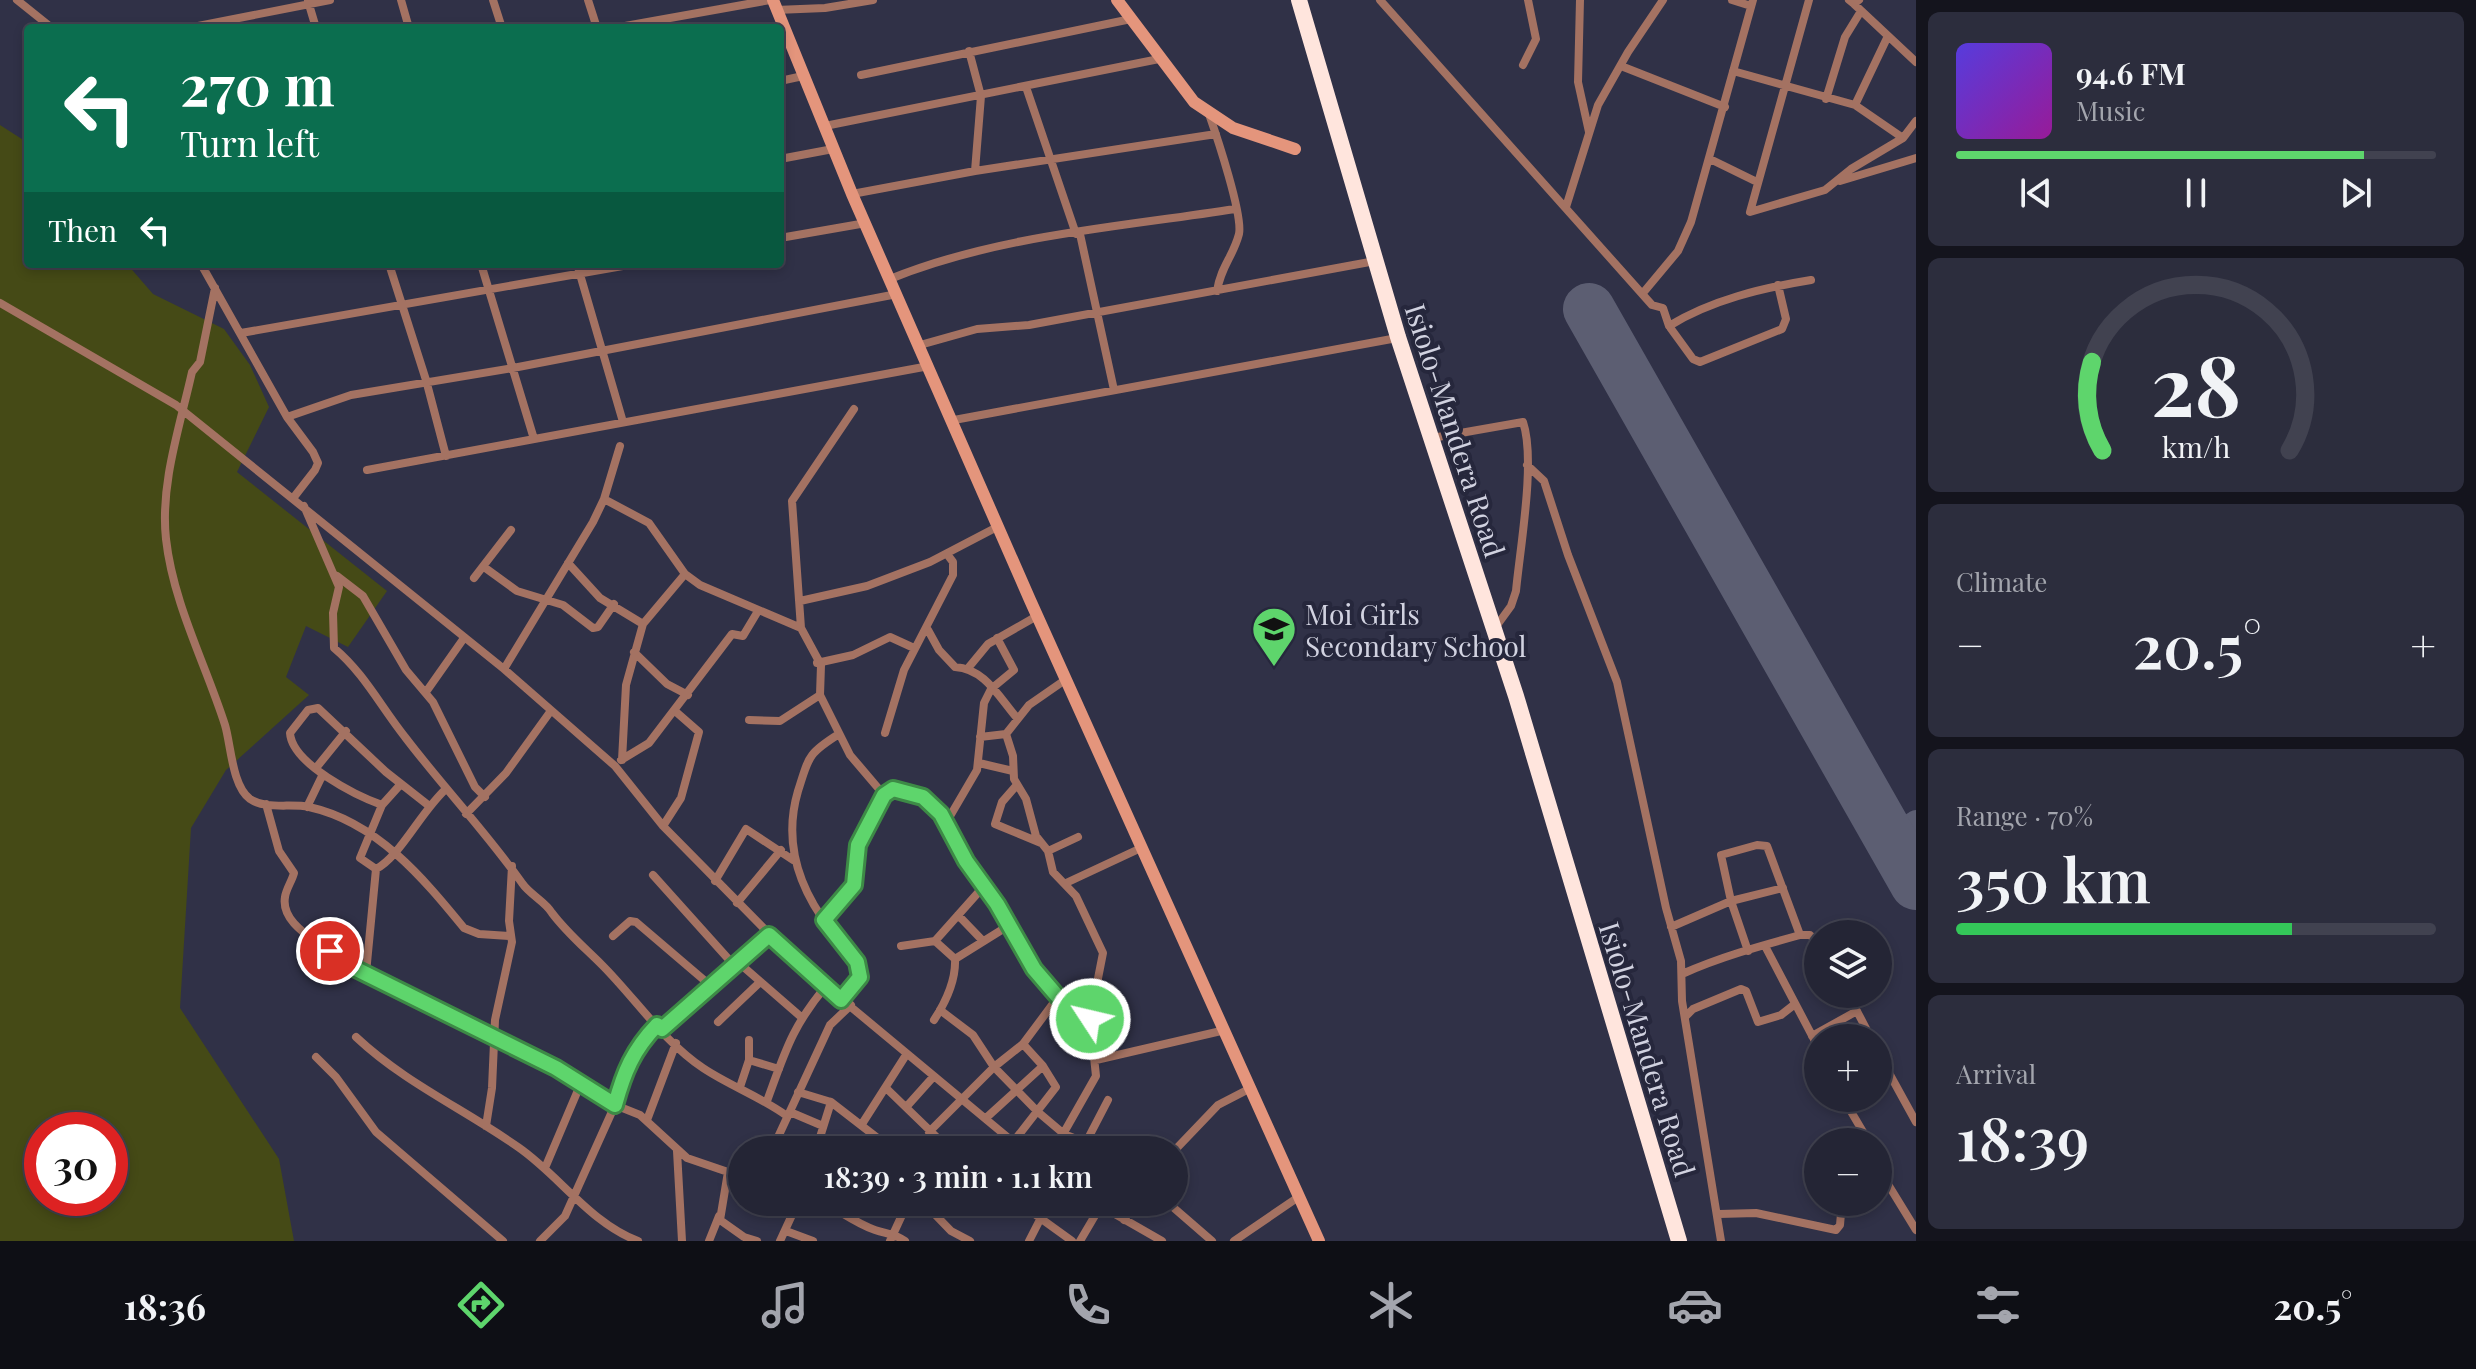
<!DOCTYPE html>
<meta charset="utf-8">
<style>
:root{--surface:#242535;--page:#2c2d3d;--text:#f1f3f6;--muted:#a3a5ad;--line:#414250;--accent:#5ed56c}
body{margin:0;font-family:"Playfair Display",serif;background:var(--page);color:var(--text);height:100vh;display:flex;flex-direction:column;font-size:30px;white-space:nowrap}
*{box-sizing:border-box;margin:0}
p{font-size:26px;color:var(--muted)}
.icon{flex:none;width:44px;height:44px;fill:none;stroke:currentColor;stroke-width:2;stroke-linecap:round;stroke-linejoin:round}
.map{position:relative;flex:1;overflow:hidden}
.side{display:flex;flex-direction:column;gap:12px;padding:12px;background:#14141d;width:560px}
.side>*{flex:none}
.top-card{position:absolute;left:24px;top:24px;width:760px;height:244px;border-radius:8px;box-shadow:0 4px 12px #0003,0 0 0 2px var(--line);background:#0b6e4f;color:#fff;overflow:hidden}
.tools{position:absolute;left:1804px;top:920px;display:grid;gap:16px}
.tools a{display:grid;place-items:center;width:88px;height:88px;border-radius:50%;background:var(--surface);box-shadow:0 4px 12px #0003,0 0 0 2px var(--line);font-size:40px}
.speed{position:absolute;left:24px;top:1112px;display:flex;gap:16px;font-size:40px;font-weight:700;text-align:center}
.speed>*{display:grid;place-content:center;width:104px;height:104px;border-radius:50%;background:var(--surface);box-shadow:0 4px 12px #0003,0 0 0 2px var(--line);line-height:1}
.speed .limit{border:12px solid #d22;background:#fff;color:#111}
.pin{position:absolute;display:grid;place-items:center;width:68px;height:68px;color:#fff;margin:-34px;border:4px solid #fff;border-radius:50%;box-shadow:0 2px 8px #0007}
.me{position:absolute;width:88px;margin:-44px;rotate:305deg;stroke-linejoin:round;filter:drop-shadow(0 0 6px #0008)}
.turn{display:flex;align-items:center;gap:28px;height:168px;padding:0 24px;font-size:36px}
.turn .icon{width:104px;height:104px;stroke-width:2.5}
.turn b{display:block;font-size:56px;line-height:68px}
.then{display:flex;align-items:center;height:76px;padding:0 24px;background:#0003;gap:16px;font-size:30px}
.big{font-size:60px;font-weight:600;line-height:1.1}
.side .card{flex:1;display:flex;flex-direction:column;justify-content:center;gap:12px;min-width:0;padding:0 28px;border-radius:12px;background:var(--page)}
.side .dial{align-items:center;gap:0}
.dial svg{height:208px;overflow:visible;fill:none;stroke:var(--line);stroke-width:7;stroke-linecap:round;text-anchor:middle}
.dial text{fill:var(--text);stroke:none}
.song{display:flex;align-items:center;gap:24px}
.cover{width:96px;height:96px;border-radius:12px;background:linear-gradient(135deg,hsl(250 70% 55%),hsl(300 70% 35%))}
.played{height:8px;border-radius:4px;background:linear-gradient(90deg,var(--accent) 85%,var(--line) 85%)}
.keys{display:flex;justify-content:space-around;direction:ltr}
.heat{display:flex;justify-content:space-between;align-items:center;font-size:44px;direction:ltr}
.charge{height:12px;border-radius:6px;background:linear-gradient(90deg,#34c759 70%,var(--line) 0)}
.trip{position:absolute;left:728px;top:1136px;width:460px;height:80px;border-radius:40px;background:var(--surface);box-shadow:0 4px 12px #0003,0 0 0 2px var(--line);font-weight:600;line-height:80px;text-align:center}
.tabs{display:flex;height:128px;justify-content:space-around;align-items:center;background:#0e0f15;color:var(--muted)}
.tabs .icon{width:56px;height:56px}
.tabs .selected{color:var(--accent)}
.tabs b{font-size:36px;color:var(--text)}
main{display:flex;flex:1;min-height:0}
.map>svg:first-child{display:block}
.green{fill:#454a16;fill-rule:evenodd}
.lines{fill:none;stroke-linecap:round;stroke-linejoin:round}
.taxiway{stroke:#5c5e72;stroke-width:22}
.runway{stroke:#5c5e72;stroke-width:52}
.street{stroke:#a47262;stroke-width:8}
.secondary{stroke:#e4957c;stroke-width:12}
.highway{stroke:#ffe5dd;stroke-width:16}
.route-casing{stroke:#3d8a46;stroke-width:20}
.route{stroke:#5ed56c;stroke-width:14}
.labels{text-anchor:middle;dominant-baseline:central;stroke-width:8;stroke-linejoin:round;paint-order:stroke}
.street-label{font-size:28px;fill:#d1d2e0;stroke:#26273c}
.poi-label{font-size:28px;fill:#d1d2e0;stroke:#26273c;text-anchor:start}
</style>
<main>
<div class="map">
<svg width="1916" height="1241" viewBox="0 0 1916 1241">
<rect width="100%" height="100%" fill="#303147"/>
<path class="green" d="M0,125L28,143V264H127L153,294L224,329L250,365L269,407L237,472L387,591L348,647L306,626L286,677L309,695L226,770L191,828L180,1008L279,1159L294,1241H0ZM42,1130H110V1198H42Z"/>
<g class="lines">
<path class="taxiway" d="M1890,838L1916,821"/>
<path class="runway" d="M1589,309L1916,884"/>
<path class="street" d="M17,0L52,28
M401,0L409,28
M493,0L502,28
M588,0L597,28
M1380,0L1652,305L1663,308L1669,326C1711,300 1762,288 1811,280
M1580,0L1578,82L1589,132
M1732,0L1751,6
M1809,0L1750,212L1825,190L1851,169L1903,138L1916,121
M1849,0L1854,4L1859,0
M308,1L316,28
M1854,4L1916,62
M776,10L825,8L873,0
M188,28L330,0
M614,28L770,0
M969,51L981,96L975,171
M1523,65L1536,39L1528,0
M1621,66L1725,107
M1733,71L1855,105L1903,138
M861,75L1131,19
M780,81L803,76
M1026,87L1076,234
M1826,99L1845,37L1861,11
M1855,105L1887,38
M1209,114C1217,137 1243,215 1239,234C1233,257 1221,266 1217,291
M825,126L1159,59
M780,159L833,149
M1710,159L1757,182
M1840,181L1916,158
M852,194L975,171L1216,134
M1566,207L1598,105L1628,52L1663,0
M1080,234L1114,390
M780,238L866,223
M201,264L287,417L313,452L318,463L315,470L294,497
M389,264L426,380L446,456
M481,264L534,439
M577,264L623,422
M203,267L219,264
M890,279C998,235 1121,227 1235,209
M215,288L200,362L192,372C180,426 160,484 166,539C173,603 206,665 225,725C231,745 232,786 250,799C266,810 291,803 309,807C377,822 423,878 464,928L479,934L509,936
M1643,293L1678,251L1691,222L1753,0
M0,303L176,405L504,669L615,766L663,826L798,963L1023,1150
M1669,326L1693,359L1700,362L1782,329L1786,319L1778,285
M241,333L634,264
M920,345L977,329L1029,325L1375,261
M287,417L351,395L513,368L897,294
M954,420L1397,338
M1432,438L1523,422C1536,460 1520,548 1516,591L1511,606L1495,628
M1527,465L1544,481L1568,555L1617,682L1666,908L1681,961L1682,1001L1721,1241
M367,470L929,366
M604,499L649,523L685,574L700,585L801,628L821,665L820,695L850,755L884,795L893,789L923,797L941,814L966,861L997,904L1034,969L1058,997L1090,1019
M304,506L339,587L333,613L334,648C364,673 381,707 405,737C443,787 487,833 522,883C530,895 545,901 552,913C567,933 584,947 602,965C635,998 664,1042 703,1068C730,1086 761,1097 787,1116
M568,563L600,598L643,624L626,685L622,760
M484,567L517,591L563,605L593,628L598,627L614,604
M337,576L363,596L406,670L433,702L475,787L485,797
M474,578L511,530
M800,601L867,586L930,562L999,526
M643,624L685,574
M801,628L792,501L854,409
M928,630L939,650L955,667C985,669 998,696 1017,718
M634,652L667,684L688,695
M817,663L853,655L890,637L914,648
M969,667L988,644L1037,616
M504,669L593,522L604,499L620,446
M426,692L464,638
M749,720L780,721L820,695
M885,733L904,670L953,575V562L947,554
M839,734C807,754 809,757 798,791C783,842 799,889 831,930C843,944 859,958 860,977L841,1000
M980,737L1006,734
M621,760L649,743L732,634L743,636L758,611
M979,763L1013,771
M316,768L346,731
M400,785L382,805C357,796 292,764 290,733L308,710L318,708L386,772L428,805
M1016,786L1002,802L995,824L1041,843
M266,804L279,851L294,873C292,881 286,889 285,897C280,926 323,943 338,960L556,1068L615,1105L640,1115L687,1158L728,1172H742
M382,805L360,858L376,869C399,858 422,810 446,789
M307,807L323,774
M466,814L506,773L550,712
M946,823L977,770L984,703L991,689L1014,670L997,638
M663,826L681,798L699,732L675,711
M1048,851L1078,837
M653,875L732,963H739L800,1016
M715,881L746,829L793,860
M1066,883L1141,848
M1783,888L1731,901L1721,855L1757,845L1767,846L1800,935
M737,903L781,850
M958,915L982,940
M824,920L854,885L858,845L884,795
M1671,927L1731,901L1748,951
M613,936L630,921L636,922L711,986
M901,946L935,941L984,886
M1765,946L1818,1047
M955,959L1008,926
M366,973L376,869
M1682,974C1720,957 1760,946 1800,935H1810L1818,943
M1848,994L1871,1038
M940,1010L973,1035L994,1067L1038,1112L1064,1134L1086,1143
M1686,1016L1693,1009L1741,989L1746,991L1758,1022L1781,1015L1795,1004
M934,1020C945,1003 956,980 955,959L935,941
M718,1022L759,983
M662,1029L769,935
M1812,1036L1857,1011
M356,1037C405,1083 464,1109 518,1147C560,1176 589,1222 638,1241
M1878,1053L1916,1122
M316,1057L336,1077L376,1132L503,1241
M749,1060L779,1069
M1096,1060L1221,1031
M740,1087L749,1060V1040
M886,1088L950,1150
M798,1092L831,1102L816,1150
M1843,1098L1869,1142
M767,1101C785,1052 792,1026 827,985
M831,1102L893,1150
M908,1105L934,1076
M790,1112L823,1126
M986,1118L1043,1066
M647,1120L676,1043
M862,1124L906,1055
M486,1126L492,1088L495,1020L512,942L509,921L512,866
M929,1132L994,1067L1023,1044L1058,997
M776,1139L811,1150
M772,1150L830,1025L851,1005
M1007,1150L1056,1087L1043,1066L1023,1044
M1054,1150L1096,1076L1090,1019L1103,953L1076,896L1053,872L1048,851L1036,836L1026,799L1014,779L1013,756L1006,734L1029,705L1065,680
M1082,1150L1108,1100
M677,1151L682,1241
M1174,1151L1218,1105L1247,1090
M545,1168L581,1083
M1878,1168L1916,1230
M728,1172L720,1220L744,1237L757,1241
M823,1202C840,1211 857,1224 875,1230C887,1234 894,1233 905,1241
M890,1202L902,1215
M923,1202L951,1231L970,1241
M1018,1202L1072,1241
M1094,1202L1162,1241
M1167,1202L1212,1241
M1719,1214L1756,1213L1836,1230L1840,1225L1842,1202
M847,1215L858,1202
M1124,1220L1136,1202
M786,1231L813,1241
M540,1241L565,1216L615,1105L631,1056L657,1025
M709,1241L719,1216
M780,1241L798,1202
M890,1241L902,1215L918,1202
M1029,1241L1049,1202
M1080,1241L1100,1207
M1234,1241L1297,1198"/>
<path class="secondary" d="M773,0L852,194L1030,600L1319,1241
M1117,0L1194,102L1233,128L1295,149"/>
<path class="highway" d="M1299,0L1398,337L1516,696L1679,1241"/>
</g>
<g class="lines">
<g class="route-casing">
<path id="route" d="M330,951L338,960L556,1068L615,1105C624,1072 633,1050 657,1025L662,1029L769,935L841,1000L860,977L857,962L824,920L854,885L858,845L884,795L893,789L923,797L941,814L966,861L997,904L1034,969L1058,997L1090,1019"/>
</g>
<use href="#route" class="route"/>
</g>
<defs>
<g id="school-pin" transform="scale(2.3)"><path d="M0 17L-7.5 6A9.5 9.5 0 1 1 7.5 6Z" fill="#5ed56c" stroke="#26273c"/><path d="M0-5L7-2L0 1L-7-2ZM-4 1L0 2.5L4 1V4Q0 6-4 4Z" fill="#111"/></g>
</defs>
<g fill-rule="evenodd">
<use href="#school-pin" x="1274" y="629"/>
</g>
<g class="labels">
<g class="street-label">
<text transform="translate(1456 430) rotate(72)">Isiolo-Mandera Road</text>
<text transform="translate(1648 1049) rotate(73)">Isiolo-Mandera Road</text>
</g>
<g class="poi-label">
<text x="1305" y="613">Moi Girls<tspan x="1305" dy="32">Secondary School</tspan></text>
</g>
</g>
</svg>
<div class="tools">
<a><svg class="icon" aria-label="layers" viewBox="0 0 24 24"><path d="M12 4l9 5-9 5-9-5zM3 14l9 5 9-5"/></svg></a>
<a>+</a>
<a>−</a>
</div>
<div class="speed"><div class="limit">30</div></div>
<div class="pin" style="left:330px;top:951px;background:#d93025"><svg class="icon" aria-label="arrive" viewBox="0 0 24 24"><path d="M6 21V4h12l-3 4 3 4H6"/></svg></div>
<svg class="me" style="left:1090px;top:1019px" viewBox="-20 -20 40 40"><circle r="17" fill="#5ed56c" stroke="#fff" stroke-width="3"/><path d="M0-11L8 9 0 5-8 9z" fill="#fff"/></svg>
<div class="trip">18:39 · 3 min · 1.1 km</div>
<div class="top-card">
<div class="turn"><svg class="icon" aria-label="left" viewBox="0 0 24 24"><path d="M17 20v-9H6M10 6l-5 5 5 5"/></svg><div><b>270 m</b>Turn left</div></div>
<div class="then">Then<svg class="icon" aria-label="left" viewBox="0 0 24 24"><path d="M17 20v-9H6M10 6l-5 5 5 5"/></svg></div>
</div>
</div>
<section class="side">
<div class="card">
<div class="song"><i class="cover"></i><div><b>94.6 FM</b><p>Music</p></div></div>
<div class="played"></div>
<div class="keys"><svg class="icon" aria-label="previous" viewBox="0 0 24 24"><path d="M18 5L8 12l10 7zM5 5v14"/></svg><svg class="icon" aria-label="pause" viewBox="0 0 24 24"><path d="M8 5v14M16 5v14"/></svg><svg class="icon" aria-label="next" viewBox="0 0 24 24"><path d="M6 5l10 7-10 7zM19 5v14"/></svg></div>
</div>
<div class="card dial"><svg viewBox="0 0 100 80">
<path d="M14 69A42 42 0 1 1 86 69"/>
<path d="M14 69A42 42 0 0 1 10 35" stroke="#5ed56c"/>
<text x="50" y="56" font-size="32" font-weight="700">28</text>
<text x="50" y="72" font-size="11">km/h</text>
</svg></div>
<div class="card"><p>Climate</p>
<div class="heat"><a>−</a><b class="big">20.5°</b><a>+</a></div>
</div>
<div class="card"><p>Range · 70%</p><b class="big">350 km</b><div class="charge"></div></div>
<div class="card"><p>Arrival</p><b class="big">18:39</b></div>
</section>
</main>
<nav class="tabs">
<b>18:36</b>
<svg class="icon selected" aria-label="directions" viewBox="0 0 24 24"><path d="M12 3l9 9-9 9-9-9zM9 14v-3h6M13 9l2 2-2 2"/></svg>
<svg class="icon" aria-label="music" viewBox="0 0 24 24"><path d="M9 18V5l10-2v13"/><circle cx="6" cy="18" r="3"/><circle cx="16" cy="16" r="3"/></svg>
<svg class="icon" aria-label="phone" viewBox="0 0 24 24"><path d="M5 4h4l2 5-3 2q2 4 5 5l2-3 5 2v4C11 20 4 13 5 4z"/></svg>
<svg class="icon" aria-label="climate" viewBox="0 0 24 24"><path d="M12 3v18M4 7l16 10M4 17L20 7"/></svg>
<svg class="icon" aria-label="car" viewBox="0 0 24 24"><path d="M5 17H2v-5l4-1 3-4h7l3 4 3 1v5h-3M9 17h6M6 11h13"/><circle cx="7" cy="17" r="2"/><circle cx="17" cy="17" r="2"/></svg>
<svg class="icon" aria-label="filters" viewBox="0 0 24 24"><path d="M4 7h16M4 17h16"/><circle cx="9" cy="7" r="2"/><circle cx="15" cy="17" r="2"/></svg>
<b>20.5°</b>
</nav>
